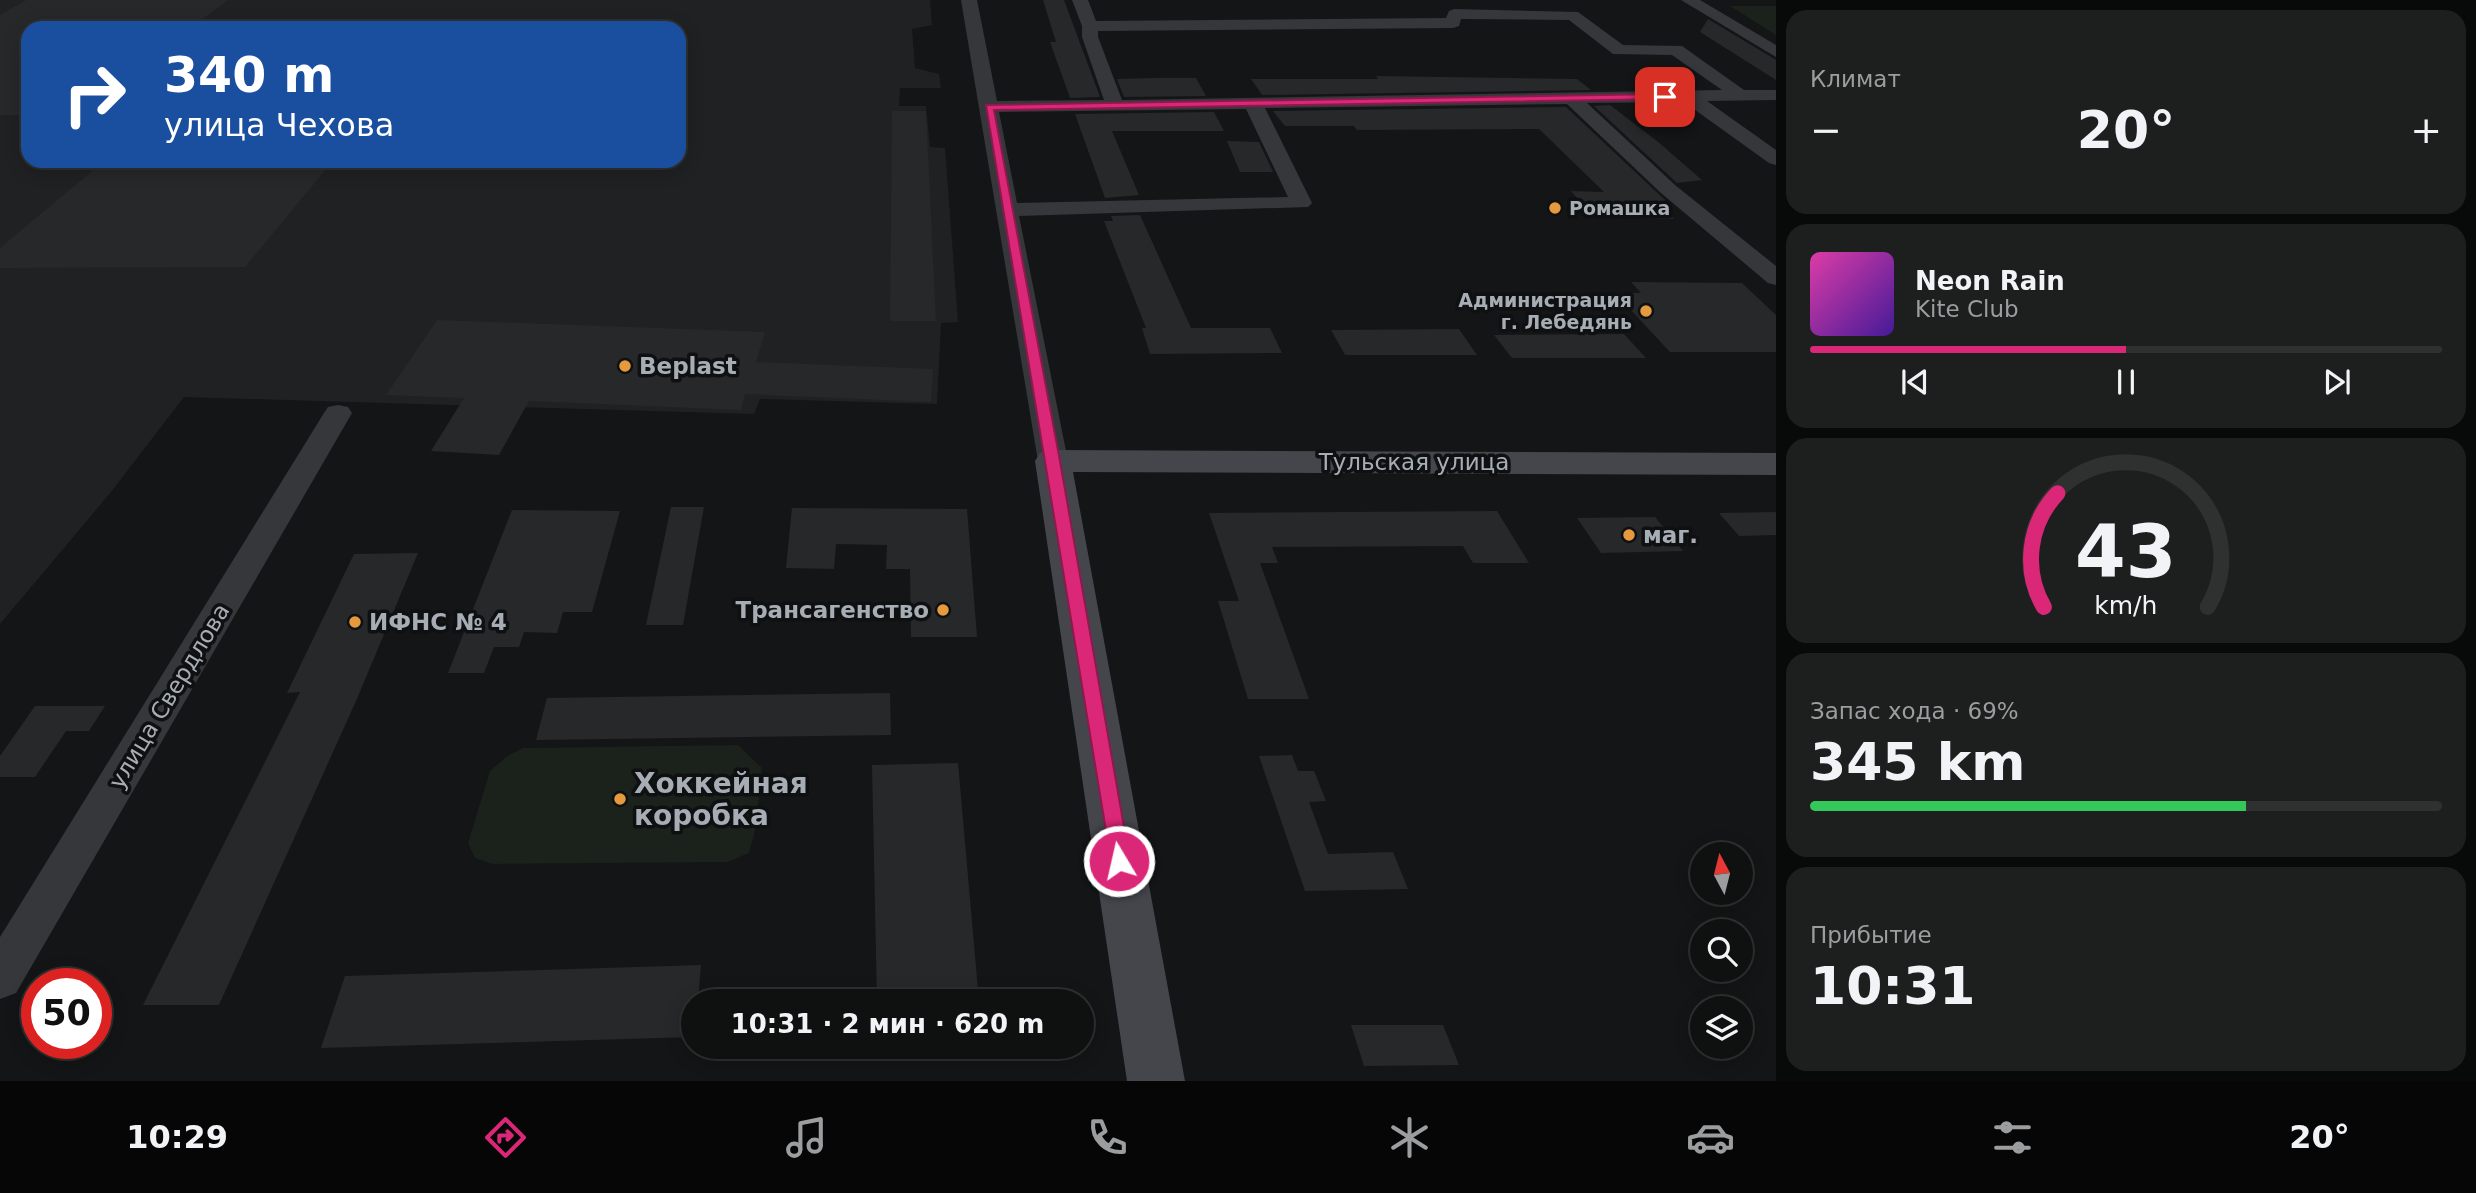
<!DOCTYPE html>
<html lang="ru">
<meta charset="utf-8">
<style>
:root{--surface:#0f1010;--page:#1d1e1e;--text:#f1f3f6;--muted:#9b9d9f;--line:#2f3030;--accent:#db2777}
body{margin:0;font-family:"DejaVu Sans",sans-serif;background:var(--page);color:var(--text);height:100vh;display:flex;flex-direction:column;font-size:26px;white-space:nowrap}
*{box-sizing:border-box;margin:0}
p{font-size:23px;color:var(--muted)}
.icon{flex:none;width:38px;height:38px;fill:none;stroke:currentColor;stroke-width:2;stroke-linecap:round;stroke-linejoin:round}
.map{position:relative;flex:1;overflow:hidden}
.side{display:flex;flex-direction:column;gap:10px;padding:10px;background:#080909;width:700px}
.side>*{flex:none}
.top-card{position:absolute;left:21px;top:21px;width:665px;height:147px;border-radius:21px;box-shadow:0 4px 18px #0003,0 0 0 2px var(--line);background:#1a4fa0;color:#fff;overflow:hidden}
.needle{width:46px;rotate:353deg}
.controls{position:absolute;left:1690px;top:842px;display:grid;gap:14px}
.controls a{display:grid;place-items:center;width:63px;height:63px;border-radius:50%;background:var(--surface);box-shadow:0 4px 18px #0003,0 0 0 2px var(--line);font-size:35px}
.speed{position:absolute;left:21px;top:968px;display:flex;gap:14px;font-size:35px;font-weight:700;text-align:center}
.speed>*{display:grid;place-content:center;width:91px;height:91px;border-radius:50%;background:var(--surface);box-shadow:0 4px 18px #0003,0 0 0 2px var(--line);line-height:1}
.speed .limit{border:10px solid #d22;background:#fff;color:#111}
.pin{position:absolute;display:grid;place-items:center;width:60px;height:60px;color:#fff;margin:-30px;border-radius:14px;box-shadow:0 4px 10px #0006}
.me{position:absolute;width:77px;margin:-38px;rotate:351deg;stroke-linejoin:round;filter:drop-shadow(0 0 5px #0008)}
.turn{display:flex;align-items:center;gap:24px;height:147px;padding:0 28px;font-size:32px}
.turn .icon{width:91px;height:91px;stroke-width:2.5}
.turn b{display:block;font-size:49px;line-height:60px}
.big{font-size:52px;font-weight:600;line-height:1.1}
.side .card{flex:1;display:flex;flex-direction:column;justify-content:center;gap:10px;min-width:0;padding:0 24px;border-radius:21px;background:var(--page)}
.side .dial{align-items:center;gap:0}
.dial svg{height:182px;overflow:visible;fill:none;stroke:var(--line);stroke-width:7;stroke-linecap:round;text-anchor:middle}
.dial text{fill:var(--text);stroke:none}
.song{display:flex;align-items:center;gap:21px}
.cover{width:84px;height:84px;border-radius:10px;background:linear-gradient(135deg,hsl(320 70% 55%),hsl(260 70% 35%))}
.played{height:7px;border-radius:4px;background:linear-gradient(90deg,var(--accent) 50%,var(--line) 50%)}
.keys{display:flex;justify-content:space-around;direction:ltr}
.heat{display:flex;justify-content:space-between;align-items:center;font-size:38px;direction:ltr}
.charge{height:10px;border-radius:5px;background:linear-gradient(90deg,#34c759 69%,var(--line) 0)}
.trip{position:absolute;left:681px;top:989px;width:413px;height:70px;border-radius:35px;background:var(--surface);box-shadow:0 4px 18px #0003,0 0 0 2px var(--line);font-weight:600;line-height:70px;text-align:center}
.menu{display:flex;height:112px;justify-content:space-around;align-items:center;background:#060606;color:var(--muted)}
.menu .icon{width:49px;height:49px}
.menu .active{color:var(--accent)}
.menu b{font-size:32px;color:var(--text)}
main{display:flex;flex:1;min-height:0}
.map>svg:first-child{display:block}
.built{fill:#202123;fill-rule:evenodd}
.green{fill:#1b211b}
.building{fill:#27282a}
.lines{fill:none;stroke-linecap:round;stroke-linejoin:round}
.street{fill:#36373b;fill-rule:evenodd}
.secondary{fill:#44464b;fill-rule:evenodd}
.route{fill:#db2777;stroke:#8e194d;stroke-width:2}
.poi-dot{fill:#e59a3e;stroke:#0f1011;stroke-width:2.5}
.labels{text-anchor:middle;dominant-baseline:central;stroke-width:7;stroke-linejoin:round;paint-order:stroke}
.far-poi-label{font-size:19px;font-weight:bold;fill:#a7adb5;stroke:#0f1011;text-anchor:start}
.poi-label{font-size:23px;font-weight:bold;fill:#a7adb5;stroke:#0f1011;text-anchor:start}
.street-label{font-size:23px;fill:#a7adb5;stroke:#0f1011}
.near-poi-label{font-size:28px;font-weight:bold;fill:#a7adb5;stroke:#0f1011;text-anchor:start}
</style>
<main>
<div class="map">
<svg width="1776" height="1081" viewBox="0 0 1776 1081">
<rect width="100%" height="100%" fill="#141516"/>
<path class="built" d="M0,0H930L932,25L912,29L915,68L939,74L941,88H900L899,106H926L930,147L945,148L958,322L941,323L937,404L760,399L754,414L184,397L111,492L0,624ZM28,28H679V161H28Z"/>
<path class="green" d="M1730,6H1776V35Z
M738,745L762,768L756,827L749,853L727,862L493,864L475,858L468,843L490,771L506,757L523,748Z"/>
<path class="building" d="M26,0H228L191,28H28V115H0V15Z
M1043,0H1064L1100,97L1070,98L1050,42H1056Z
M1708,19L1776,60V80L1700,32Z
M1376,76L1577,79L1591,90L1262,95L1251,79H1378Z
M1155,78H1196L1206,96L1124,97L1117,79Z
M1610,105L1657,141L1702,180L1677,183L1594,106Z
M1566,107L1665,200L1661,206L1674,219L1593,217L1571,191L1604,192L1539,129L1357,130L1354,126H1285L1273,111Z
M892,111H926L936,321H890Z
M1214,112L1224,131H1112L1139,195L1105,198L1075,114Z
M1227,141L1259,142L1273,172H1240Z
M103,162H332L245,267L0,268V248Z
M1140,215L1191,328H1270L1282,353L1150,354L1142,328H1146L1104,221H1113L1111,216Z
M1631,282L1742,283L1776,315V352H1670L1615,293H1641Z
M437,320L765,332L756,362L933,369L931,402L745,394L741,410L529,401L499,455L431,451L464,398L386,395Z
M1459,329L1477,355H1345L1331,330Z
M1624,334L1646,358H1512L1494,335Z
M671,507H704L683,625H646Z
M792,508L967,509L977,637H911L910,569H886L887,545L836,544L834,569L786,568Z
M512,510L620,511L592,612H563L557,633L524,632L519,647H494L484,673H448Z
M1497,511L1529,563H1473L1463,546L1272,547L1278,563H1260L1309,699H1248L1218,601H1239L1209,513Z
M1776,512V535L1739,536L1719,513Z
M1655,517L1683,551L1601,553L1577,518Z
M418,553L356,701L219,1005H143L300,692L287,693L354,554Z
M890,693L891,735L536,740L547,698Z
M35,706H105L89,731H66L35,777H0V756Z
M1292,755L1298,771H1314L1326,801L1309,802L1328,854L1393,852L1408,889L1305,891L1259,756Z
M958,763L979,1001H877L872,765Z
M701,965L698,1001H693V1037L321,1048L345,976Z
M1351,1025H1443L1459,1065L1364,1066Z"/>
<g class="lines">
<path class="street" d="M961,0H977L997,101L1104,100L1082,37V26L1072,0H1088L1096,21L1446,18L1449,11L1454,9L1578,12L1623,45L1682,46L1744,90H1776V100L1707,101L1776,150V165L1769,163L1684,102L1587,103L1675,185L1776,266V285L1768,283L1661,193L1567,104L1265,108L1312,203L1308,207L1019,216L1068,461L1063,467L1053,470L1043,467L1038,461ZM1461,19L1569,20L1613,54L1672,55L1722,90L1122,100L1098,37V31L1453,28L1459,26ZM1246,109L1288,197L1017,203L999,112Z
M1681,0H1700L1776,45V57Z
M338,405L348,407L352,413L16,993L0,999V937L324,413L328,407Z"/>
<path class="secondary" d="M1053,450L1776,453V475L1073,472L1185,1081H1127L1035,461L1040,453Z"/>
</g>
<path class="route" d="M1665,94L1669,95V99L994,110L1060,461L1130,861L1127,867L1119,870L1112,867L986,105Z"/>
<g class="poi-dot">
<circle cx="1555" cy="208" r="7"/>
<circle cx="1646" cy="311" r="7"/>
<circle cx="625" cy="366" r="7"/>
<circle cx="1629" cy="535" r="7"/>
<circle cx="943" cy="610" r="7"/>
<circle cx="355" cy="622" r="7"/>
<circle cx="620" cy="799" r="7"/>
</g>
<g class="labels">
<g class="far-poi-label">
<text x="1569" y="208">Ромашка</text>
<text x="1632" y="300" text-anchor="end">Администрация<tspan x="1632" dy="22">г. Лебедянь</tspan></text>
</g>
<g class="poi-label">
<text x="639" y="366">Beplast</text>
<text x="1643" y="535">маг.</text>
<text x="929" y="610" text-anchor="end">Трансагенство</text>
<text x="369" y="622">ИФНС № 4</text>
</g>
<g class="street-label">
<text x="1414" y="462">Тульская улица</text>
<text transform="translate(169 696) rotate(-59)">улица Свердлова</text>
</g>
<g class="near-poi-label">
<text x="634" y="783">Хоккейная<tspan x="634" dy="32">коробка</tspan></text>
</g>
</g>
</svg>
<div class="controls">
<a><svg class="needle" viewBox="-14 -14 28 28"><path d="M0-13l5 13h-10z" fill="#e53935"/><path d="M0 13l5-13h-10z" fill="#9b9d9f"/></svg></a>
<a><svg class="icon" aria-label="search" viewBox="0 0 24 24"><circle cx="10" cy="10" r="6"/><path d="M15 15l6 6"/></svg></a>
<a><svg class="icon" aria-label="layers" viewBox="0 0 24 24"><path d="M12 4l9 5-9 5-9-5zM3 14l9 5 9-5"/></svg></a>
</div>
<div class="speed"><div class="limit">50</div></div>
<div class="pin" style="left:1665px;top:97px;background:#d93025"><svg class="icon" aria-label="arrive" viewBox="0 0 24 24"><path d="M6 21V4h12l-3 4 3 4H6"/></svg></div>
<svg class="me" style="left:1119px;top:861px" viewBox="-20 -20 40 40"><circle r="17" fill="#db2777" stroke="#fff" stroke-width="3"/><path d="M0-11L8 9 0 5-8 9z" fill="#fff"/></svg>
<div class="trip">10:31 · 2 мин · 620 m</div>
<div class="top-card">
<div class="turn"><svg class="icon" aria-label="right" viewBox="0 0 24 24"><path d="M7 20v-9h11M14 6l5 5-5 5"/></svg><div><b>340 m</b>улица Чехова</div></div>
</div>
</div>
<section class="side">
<div class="card"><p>Климат</p>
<div class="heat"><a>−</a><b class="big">20°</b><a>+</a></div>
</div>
<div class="card">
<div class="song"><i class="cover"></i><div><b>Neon Rain</b><p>Kite Club</p></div></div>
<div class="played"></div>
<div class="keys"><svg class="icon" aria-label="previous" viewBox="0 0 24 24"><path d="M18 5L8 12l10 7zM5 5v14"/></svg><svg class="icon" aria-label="pause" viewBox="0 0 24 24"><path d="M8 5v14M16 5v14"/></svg><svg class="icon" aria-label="next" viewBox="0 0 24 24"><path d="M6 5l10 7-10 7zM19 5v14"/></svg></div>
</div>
<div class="card dial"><svg viewBox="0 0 100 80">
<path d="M14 69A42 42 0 1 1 86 69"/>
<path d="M14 69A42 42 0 0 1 20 19" stroke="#db2777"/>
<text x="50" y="56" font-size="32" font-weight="700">43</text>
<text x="50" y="72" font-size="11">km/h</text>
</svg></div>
<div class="card"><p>Запас хода · 69%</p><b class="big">345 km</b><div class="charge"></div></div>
<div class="card"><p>Прибытие</p><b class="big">10:31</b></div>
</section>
</main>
<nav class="menu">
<b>10:29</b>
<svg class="icon active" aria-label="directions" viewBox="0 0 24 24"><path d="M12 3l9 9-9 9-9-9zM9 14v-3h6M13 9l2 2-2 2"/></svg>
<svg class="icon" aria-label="music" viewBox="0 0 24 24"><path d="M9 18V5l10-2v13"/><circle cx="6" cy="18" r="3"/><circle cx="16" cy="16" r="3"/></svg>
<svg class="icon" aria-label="phone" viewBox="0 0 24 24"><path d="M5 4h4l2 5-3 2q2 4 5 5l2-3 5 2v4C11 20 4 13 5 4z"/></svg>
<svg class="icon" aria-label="climate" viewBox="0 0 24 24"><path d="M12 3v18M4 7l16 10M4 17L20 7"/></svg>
<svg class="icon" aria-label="car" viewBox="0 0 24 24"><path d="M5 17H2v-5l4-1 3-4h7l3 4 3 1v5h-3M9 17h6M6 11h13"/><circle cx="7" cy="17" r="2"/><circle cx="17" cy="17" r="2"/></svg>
<svg class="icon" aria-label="filters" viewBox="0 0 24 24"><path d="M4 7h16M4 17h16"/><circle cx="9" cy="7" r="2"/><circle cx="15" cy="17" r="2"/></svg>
<b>20°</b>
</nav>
